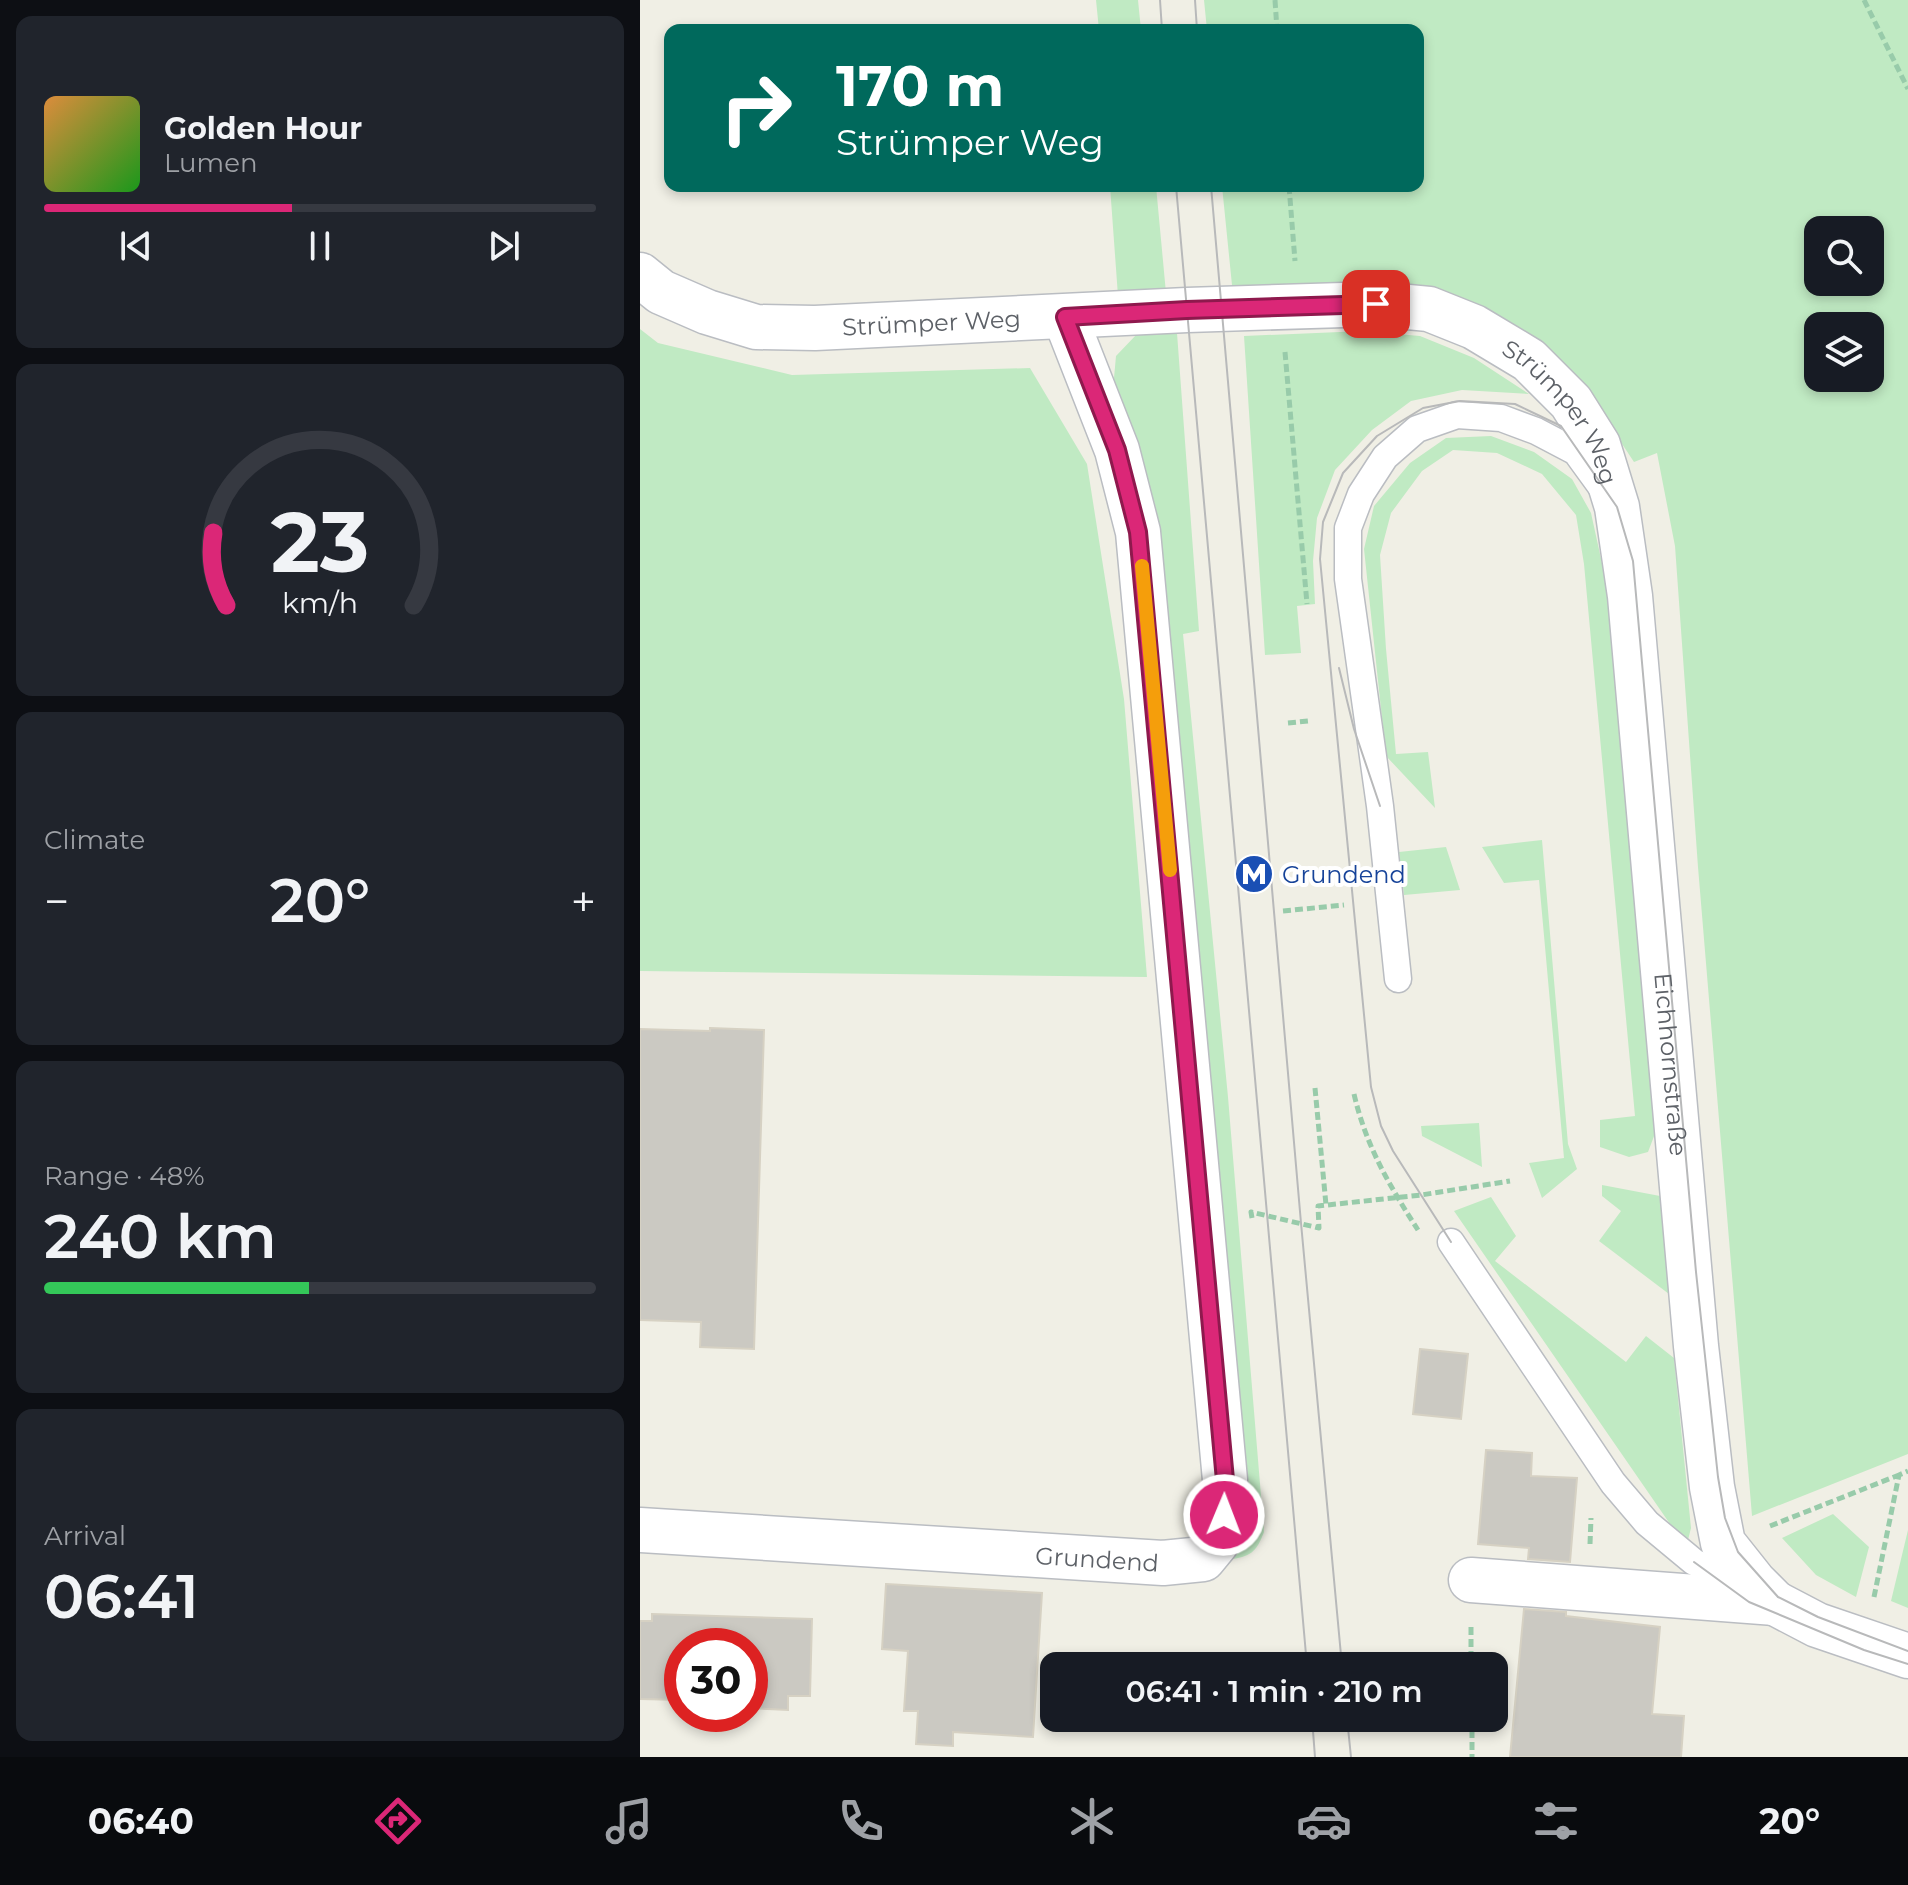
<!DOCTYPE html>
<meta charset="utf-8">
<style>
:root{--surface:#171b24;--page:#20242c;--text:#f1f3f6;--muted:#9ea1a6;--line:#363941;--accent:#db2777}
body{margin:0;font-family:Montserrat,sans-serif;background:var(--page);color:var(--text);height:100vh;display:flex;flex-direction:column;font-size:30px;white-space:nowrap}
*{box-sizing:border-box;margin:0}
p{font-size:26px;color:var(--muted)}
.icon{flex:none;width:44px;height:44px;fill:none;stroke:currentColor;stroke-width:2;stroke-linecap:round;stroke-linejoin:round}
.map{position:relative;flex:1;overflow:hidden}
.details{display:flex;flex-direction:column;gap:16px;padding:16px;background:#0d0f14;width:640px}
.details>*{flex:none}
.banner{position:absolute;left:24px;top:24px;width:760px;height:168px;border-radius:16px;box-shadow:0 4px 12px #0003;background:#00695c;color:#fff;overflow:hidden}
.controls{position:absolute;left:1164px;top:216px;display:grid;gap:16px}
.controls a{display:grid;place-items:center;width:80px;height:80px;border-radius:16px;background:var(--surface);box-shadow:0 4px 12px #0003;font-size:40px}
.speed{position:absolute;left:24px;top:1628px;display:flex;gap:16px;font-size:40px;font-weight:700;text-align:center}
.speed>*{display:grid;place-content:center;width:104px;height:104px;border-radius:50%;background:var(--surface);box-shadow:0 4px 12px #0003;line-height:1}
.speed .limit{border:12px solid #d22;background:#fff;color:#111}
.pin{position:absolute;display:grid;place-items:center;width:68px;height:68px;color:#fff;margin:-34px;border-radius:16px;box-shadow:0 4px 12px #0006}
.me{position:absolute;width:88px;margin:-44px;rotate:1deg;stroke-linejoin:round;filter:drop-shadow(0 0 6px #0008)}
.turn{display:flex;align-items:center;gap:28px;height:168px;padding:0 40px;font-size:36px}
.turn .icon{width:104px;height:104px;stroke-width:2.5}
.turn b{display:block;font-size:56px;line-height:68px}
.big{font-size:60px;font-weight:600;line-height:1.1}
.details .card{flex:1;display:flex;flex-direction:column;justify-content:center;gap:12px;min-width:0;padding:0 28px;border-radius:16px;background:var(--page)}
.details .dial{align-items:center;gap:0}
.dial svg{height:208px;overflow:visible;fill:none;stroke:var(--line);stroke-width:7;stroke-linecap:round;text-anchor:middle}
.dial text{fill:var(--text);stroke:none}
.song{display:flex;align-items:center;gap:24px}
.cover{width:96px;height:96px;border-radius:12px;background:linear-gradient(135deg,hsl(30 70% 55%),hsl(120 70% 35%))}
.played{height:8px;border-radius:4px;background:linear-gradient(90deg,var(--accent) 45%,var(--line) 45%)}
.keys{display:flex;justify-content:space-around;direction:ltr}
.heat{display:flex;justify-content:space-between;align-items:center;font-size:44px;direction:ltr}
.charge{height:12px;border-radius:6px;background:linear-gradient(90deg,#34c759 48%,var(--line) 0)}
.trip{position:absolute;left:400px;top:1652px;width:468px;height:80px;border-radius:16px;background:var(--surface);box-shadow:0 4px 12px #0003;font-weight:600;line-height:80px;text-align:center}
.tab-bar{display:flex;height:128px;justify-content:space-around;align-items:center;background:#090b0e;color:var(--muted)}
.tab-bar .icon{width:56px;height:56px}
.tab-bar .active{color:var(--accent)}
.tab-bar b{font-size:36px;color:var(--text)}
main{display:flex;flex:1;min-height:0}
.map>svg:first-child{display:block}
.green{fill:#c0eac3;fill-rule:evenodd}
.building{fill:#cbc9c2;stroke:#d6d1c3;stroke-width:2}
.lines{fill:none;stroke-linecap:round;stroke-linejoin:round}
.service-casing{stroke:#babdc2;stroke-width:29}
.minor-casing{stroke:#babdc2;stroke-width:47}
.tertiary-casing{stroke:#babdc2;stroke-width:47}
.path{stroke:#98cbaa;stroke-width:5;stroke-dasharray:8 4;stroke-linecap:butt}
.service{stroke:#fff;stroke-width:26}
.minor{stroke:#fff;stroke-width:44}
.tertiary{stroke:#fff;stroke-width:44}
.tram{stroke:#b8b9ba;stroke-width:2}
.route-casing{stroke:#8e194d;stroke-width:20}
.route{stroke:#db2777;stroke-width:14}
.slow{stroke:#f59e0b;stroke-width:14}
.labels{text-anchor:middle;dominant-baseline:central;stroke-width:8;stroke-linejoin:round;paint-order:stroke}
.street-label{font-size:24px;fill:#5d6167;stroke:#fff}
.transit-label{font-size:24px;fill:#164399;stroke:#fff;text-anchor:start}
</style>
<main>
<section class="details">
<div class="card">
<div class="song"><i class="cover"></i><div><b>Golden Hour</b><p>Lumen</p></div></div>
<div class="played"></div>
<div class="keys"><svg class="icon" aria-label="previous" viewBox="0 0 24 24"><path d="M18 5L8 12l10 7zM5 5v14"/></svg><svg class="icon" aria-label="pause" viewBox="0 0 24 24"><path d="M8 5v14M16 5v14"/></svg><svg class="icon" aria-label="next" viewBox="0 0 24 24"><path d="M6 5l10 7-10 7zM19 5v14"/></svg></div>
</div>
<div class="card dial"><svg viewBox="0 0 100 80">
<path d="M14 69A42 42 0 1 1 86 69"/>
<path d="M14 69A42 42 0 0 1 9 41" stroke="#db2777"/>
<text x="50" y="56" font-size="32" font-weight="700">23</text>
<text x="50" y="72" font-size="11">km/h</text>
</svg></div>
<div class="card"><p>Climate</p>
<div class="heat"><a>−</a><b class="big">20°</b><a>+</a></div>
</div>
<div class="card"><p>Range · 48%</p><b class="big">240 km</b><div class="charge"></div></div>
<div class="card"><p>Arrival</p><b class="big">06:41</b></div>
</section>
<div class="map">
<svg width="1268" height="1757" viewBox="0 0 1268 1757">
<rect width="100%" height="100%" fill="#f0efe5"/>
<path class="green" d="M456,0H498L501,30H459Z
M564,0H1268V1454L1112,1516L1058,867L1035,546L1017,453L994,462L943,385L718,285H592L582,186H778V30H567ZM1178,230H1230V282H1178ZM1178,326H1230V378H1178Z
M470,186H516L526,293L478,296Z
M0,329L18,343L152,375L390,368L447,464L484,699L507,977L0,971Z
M723,331L780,336L834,358L889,394L822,390L771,401L732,430L695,470L677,518L673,561L675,604L657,606L661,653L625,655L604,336Z
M537,333L559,631L543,634L588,1097L624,1532C616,1553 611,1556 588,1560L598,1549L604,1529L515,504L491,444L473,389L476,356L497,334Z
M851,436L894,452L932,479L951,513L967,586L1016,1131L1008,1152L989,1157L960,1147V1120L995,1116L944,564L936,515L902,474L857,453L813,450L782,471L751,513L740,555L746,649L756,754L788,752L795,808L746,756L724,549L734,506L770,463L806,438Z
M902,840L928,1144L937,1169L902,1198L889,1163L924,1158L899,880L864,883L842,847Z
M806,847L820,890L764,895L759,852Z
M839,1123L842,1167L782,1136L781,1126Z
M962,1185L1020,1196L1029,1294L959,1241L981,1211L962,1196Z
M851,1197L876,1236L855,1261L986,1362L1006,1336L1034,1358L1051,1528L1048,1540L1039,1537L814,1211Z
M1193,1514L1229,1547L1216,1597L1176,1575L1142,1538Z
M1268,1530V1608L1251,1601Z"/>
<path class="building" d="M70,1028L124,1030L114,1349L60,1347L61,1322L0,1320V1029L70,1031Z
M780,1349L828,1354L821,1419L773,1414Z
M846,1450L892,1453L891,1476L937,1478L930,1562L888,1559L889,1548L838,1544Z
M246,1584L402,1593L393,1737L313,1732V1746L276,1744L278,1711H264L268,1651L242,1649Z
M884,1609L926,1612V1616L1020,1627L1012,1714L1044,1716L1041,1757H870Z
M12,1614L172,1619L170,1696H148V1710L110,1708V1646H42V1700L0,1699V1621H12Z"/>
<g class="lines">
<g class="service-casing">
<path id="service" d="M758,979L740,806L708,579V528L721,494L745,457L777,429L817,415L861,418L896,431L936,452L960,485
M811,1242L973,1483L1007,1523L1054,1562L1111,1591"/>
</g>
<g class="minor-casing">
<g id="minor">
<path id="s1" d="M0,1530L523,1563L563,1559L577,1542L584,1515L585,1480L498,532L477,450L425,317"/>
<path d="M831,1580L1135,1603"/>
</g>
</g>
<g class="tertiary-casing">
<g id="tertiary">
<path id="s2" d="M0,275L21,292L67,312L116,327L175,328L547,310L736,304L789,309L834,327L889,360L931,402L958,445L977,507L990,596L1056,1346L1072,1487L1083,1543L1114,1582L1135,1603L1177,1625L1268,1656"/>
</g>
</g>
<path class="path" d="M635,0L637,30
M1224,0L1268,89
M649,186L655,261
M645,352L667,604
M648,723L668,721
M643,911L704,905
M675,1088L686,1205
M714,1094C726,1146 749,1185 778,1230
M612,1218L611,1212L679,1228L678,1206L781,1195L870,1181
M1130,1526L1259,1475
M950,1544L951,1518
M1234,1597L1259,1475L1268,1471
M831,1627V1666
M832,1718V1757"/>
<use href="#service" class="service"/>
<use href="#minor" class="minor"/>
<use href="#tertiary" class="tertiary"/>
<path class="tram" d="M520,0L522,30
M555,0L557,30
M536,186L667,1666
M571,186L661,1223L702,1666
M699,668L714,729L740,806
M811,1242L753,1151L741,1126L731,1087L680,559L683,522L703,473L737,436L783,408L820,401L875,404L921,426L977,507L993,561L1056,1272L1078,1477L1085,1518L1098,1552L1138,1597L1178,1617L1268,1651
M1054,1562L1109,1602L1224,1650L1268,1664
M672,1718L675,1757
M707,1718L711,1757"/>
</g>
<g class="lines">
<g class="route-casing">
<path id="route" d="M584,1515L585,1480L498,532L477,450L425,317L547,310L736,304"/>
</g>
<use href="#route" class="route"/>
<path class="slow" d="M502,566L530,870"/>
</g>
<defs>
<g id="metro-disc" transform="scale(2)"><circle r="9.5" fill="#1a4fb4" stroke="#fff"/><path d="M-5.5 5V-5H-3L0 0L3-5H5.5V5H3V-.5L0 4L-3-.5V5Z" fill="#fff"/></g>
</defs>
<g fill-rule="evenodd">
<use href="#metro-disc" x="614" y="874"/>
</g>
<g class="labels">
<g class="street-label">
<text stroke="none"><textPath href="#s2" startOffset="304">Strümper Weg</textPath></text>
<text stroke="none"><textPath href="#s2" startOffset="976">Strümper Weg</textPath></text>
<text stroke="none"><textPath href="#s2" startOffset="1650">Eichhornstraße</textPath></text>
<text stroke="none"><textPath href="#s1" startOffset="458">Grundend</textPath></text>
</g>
<g class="transit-label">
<text x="642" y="874">Grundend</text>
</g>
</g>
</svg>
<div class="controls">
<a><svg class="icon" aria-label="search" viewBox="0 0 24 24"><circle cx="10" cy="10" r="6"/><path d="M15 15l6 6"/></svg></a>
<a><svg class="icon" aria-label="layers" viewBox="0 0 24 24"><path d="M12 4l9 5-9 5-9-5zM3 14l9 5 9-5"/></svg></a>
</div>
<div class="speed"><div class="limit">30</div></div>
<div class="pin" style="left:736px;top:304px;background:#d93025"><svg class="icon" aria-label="arrive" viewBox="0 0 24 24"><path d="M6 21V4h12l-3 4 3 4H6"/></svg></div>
<svg class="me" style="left:584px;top:1515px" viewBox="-20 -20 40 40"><circle r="17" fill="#db2777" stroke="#fff" stroke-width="3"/><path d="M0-11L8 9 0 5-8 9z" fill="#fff"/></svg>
<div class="trip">06:41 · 1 min · 210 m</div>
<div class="banner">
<div class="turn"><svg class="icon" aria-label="right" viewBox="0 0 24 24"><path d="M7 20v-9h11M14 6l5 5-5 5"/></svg><div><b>170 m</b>Strümper Weg</div></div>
</div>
</div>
</main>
<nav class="tab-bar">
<b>06:40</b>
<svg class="icon active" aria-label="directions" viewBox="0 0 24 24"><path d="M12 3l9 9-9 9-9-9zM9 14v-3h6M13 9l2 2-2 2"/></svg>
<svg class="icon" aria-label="music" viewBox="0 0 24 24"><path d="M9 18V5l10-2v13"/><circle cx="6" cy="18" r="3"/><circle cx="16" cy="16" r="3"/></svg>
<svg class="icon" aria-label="phone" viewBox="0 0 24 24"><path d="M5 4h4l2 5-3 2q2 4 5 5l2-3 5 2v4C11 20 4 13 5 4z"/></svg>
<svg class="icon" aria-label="climate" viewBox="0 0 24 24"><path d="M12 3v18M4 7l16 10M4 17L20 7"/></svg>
<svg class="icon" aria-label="car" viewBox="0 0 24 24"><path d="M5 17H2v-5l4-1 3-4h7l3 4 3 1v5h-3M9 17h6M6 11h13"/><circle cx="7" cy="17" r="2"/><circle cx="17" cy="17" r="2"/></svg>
<svg class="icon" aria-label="filters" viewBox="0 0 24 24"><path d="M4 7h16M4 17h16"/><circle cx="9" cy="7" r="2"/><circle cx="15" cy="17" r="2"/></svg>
<b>20°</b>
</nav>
